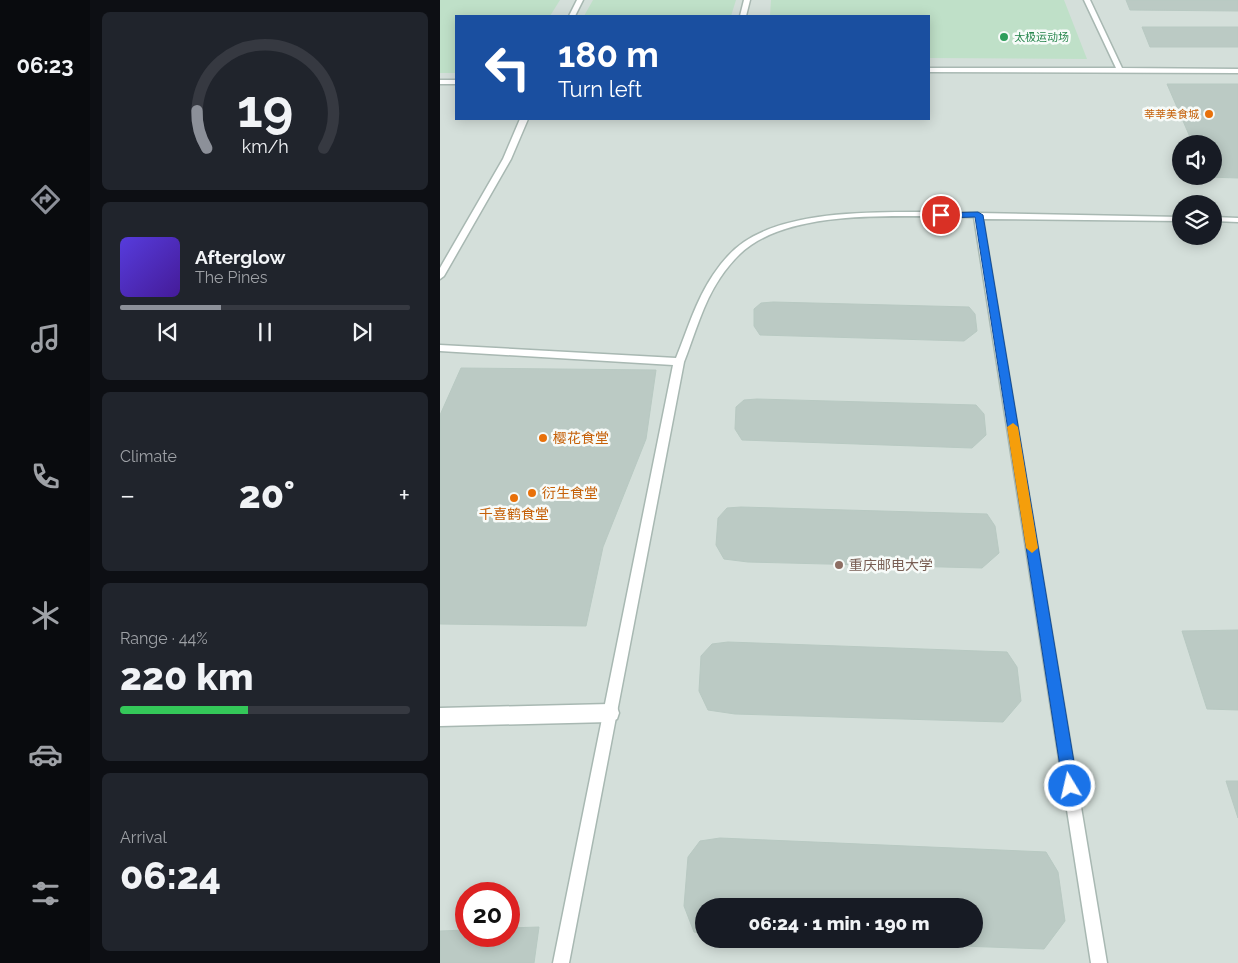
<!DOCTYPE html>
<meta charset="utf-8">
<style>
:root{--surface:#171b24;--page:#20242c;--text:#f1f3f6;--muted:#9ea1a6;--line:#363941;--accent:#8c9099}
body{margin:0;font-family:Raleway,"Noto Sans SC",sans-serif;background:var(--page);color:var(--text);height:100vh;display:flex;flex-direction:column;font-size:19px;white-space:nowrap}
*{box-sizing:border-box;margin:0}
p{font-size:16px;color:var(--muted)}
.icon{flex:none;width:28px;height:28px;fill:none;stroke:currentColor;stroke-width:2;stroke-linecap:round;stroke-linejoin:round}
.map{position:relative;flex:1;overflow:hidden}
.sheet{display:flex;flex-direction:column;gap:12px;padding:12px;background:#0d0f14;width:350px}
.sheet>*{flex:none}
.top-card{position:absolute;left:15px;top:15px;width:475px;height:105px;border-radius:0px;box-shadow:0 2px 12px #0003;background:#1a4fa0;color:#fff;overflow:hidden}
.buttons{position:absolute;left:732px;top:135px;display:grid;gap:10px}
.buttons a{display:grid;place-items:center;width:50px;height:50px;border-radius:50%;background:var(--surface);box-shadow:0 2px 12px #0003;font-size:25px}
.speed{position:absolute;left:15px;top:882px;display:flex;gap:10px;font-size:25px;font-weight:700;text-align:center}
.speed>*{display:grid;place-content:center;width:65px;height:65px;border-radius:50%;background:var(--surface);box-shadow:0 2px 12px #0003;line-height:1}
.speed .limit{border:8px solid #d22;background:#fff;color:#111}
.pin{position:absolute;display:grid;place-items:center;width:42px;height:42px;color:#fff;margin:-21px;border:2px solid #fff;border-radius:50%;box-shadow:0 1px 5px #0007}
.me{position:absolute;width:55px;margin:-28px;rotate:351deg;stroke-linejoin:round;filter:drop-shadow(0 0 4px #0008)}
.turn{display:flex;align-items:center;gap:18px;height:105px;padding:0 20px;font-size:22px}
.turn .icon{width:65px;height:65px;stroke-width:2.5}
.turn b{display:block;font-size:35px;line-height:42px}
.big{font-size:38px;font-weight:800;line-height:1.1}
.sheet .card{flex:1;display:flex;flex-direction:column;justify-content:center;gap:8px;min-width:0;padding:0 18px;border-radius:8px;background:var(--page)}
.sheet .dial{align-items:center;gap:0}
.dial svg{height:130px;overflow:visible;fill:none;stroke:var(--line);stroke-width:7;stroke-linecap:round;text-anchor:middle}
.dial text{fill:var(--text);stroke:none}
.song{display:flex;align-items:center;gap:15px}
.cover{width:60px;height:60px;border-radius:8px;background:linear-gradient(135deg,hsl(250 70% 55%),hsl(260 70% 35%))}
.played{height:5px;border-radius:2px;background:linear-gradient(90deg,var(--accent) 35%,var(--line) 35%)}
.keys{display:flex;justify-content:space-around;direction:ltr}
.heat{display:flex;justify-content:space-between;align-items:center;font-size:28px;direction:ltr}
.charge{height:8px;border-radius:4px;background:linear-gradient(90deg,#34c759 44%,var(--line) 0)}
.trip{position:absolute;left:255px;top:898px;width:288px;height:50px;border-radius:25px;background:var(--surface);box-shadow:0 2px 12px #0003;font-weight:800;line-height:50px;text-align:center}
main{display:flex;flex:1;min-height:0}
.tab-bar{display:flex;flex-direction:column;width:90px;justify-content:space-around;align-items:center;background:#090b0e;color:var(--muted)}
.tab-bar .icon{width:35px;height:35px}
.tab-bar .selected{color:var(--accent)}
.tab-bar b{font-size:22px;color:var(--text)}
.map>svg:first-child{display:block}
.built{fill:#d4dfda;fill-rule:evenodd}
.green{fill:#bfe0c8}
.building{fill:#bbcac4;stroke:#b8c9c2}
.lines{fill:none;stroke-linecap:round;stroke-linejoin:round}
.lane-casing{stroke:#a8b8b2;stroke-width:3}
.street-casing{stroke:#a8b8b2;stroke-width:3}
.lane{fill:#fff;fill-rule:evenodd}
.street{fill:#fff;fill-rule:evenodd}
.route{fill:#1a73e8;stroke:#114b97}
.slow{fill:#f59e0b}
.leisure-dot{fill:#2e9e5b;stroke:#f7fbf9;stroke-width:2}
.food-dot{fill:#e8710a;stroke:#f7fbf9;stroke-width:2}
.education-dot{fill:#8d6e63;stroke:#f7fbf9;stroke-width:2}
.labels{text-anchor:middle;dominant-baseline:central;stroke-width:5;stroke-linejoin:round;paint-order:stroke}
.far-leisure-label{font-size:11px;fill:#27864d;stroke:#f7fbf9;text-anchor:start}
.far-food-label{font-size:11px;fill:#c56008;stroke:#f7fbf9;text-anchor:end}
.food-label{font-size:14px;fill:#c56008;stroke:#f7fbf9;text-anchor:start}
.education-label{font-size:14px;fill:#785e54;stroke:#f7fbf9;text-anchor:start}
</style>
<main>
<nav class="tab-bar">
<b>06:23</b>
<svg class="icon selected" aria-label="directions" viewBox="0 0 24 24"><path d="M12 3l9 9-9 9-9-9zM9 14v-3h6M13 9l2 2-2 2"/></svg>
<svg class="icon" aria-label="music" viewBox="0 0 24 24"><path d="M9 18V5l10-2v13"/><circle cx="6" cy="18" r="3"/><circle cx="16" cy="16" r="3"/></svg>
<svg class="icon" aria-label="phone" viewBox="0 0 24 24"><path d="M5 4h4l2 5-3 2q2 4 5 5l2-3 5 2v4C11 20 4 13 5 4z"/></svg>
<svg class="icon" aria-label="climate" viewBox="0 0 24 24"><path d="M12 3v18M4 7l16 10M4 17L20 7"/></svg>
<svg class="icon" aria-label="car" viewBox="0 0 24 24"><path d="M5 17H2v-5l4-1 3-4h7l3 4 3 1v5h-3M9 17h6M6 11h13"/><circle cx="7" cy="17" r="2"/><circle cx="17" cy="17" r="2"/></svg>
<svg class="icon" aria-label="filters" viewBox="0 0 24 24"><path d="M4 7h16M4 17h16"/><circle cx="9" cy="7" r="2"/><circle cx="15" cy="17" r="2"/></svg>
</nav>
<section class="sheet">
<div class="card dial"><svg viewBox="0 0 100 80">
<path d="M14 69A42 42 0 1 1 86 69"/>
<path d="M14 69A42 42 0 0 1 8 46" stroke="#8c9099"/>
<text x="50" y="56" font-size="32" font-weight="700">19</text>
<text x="50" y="72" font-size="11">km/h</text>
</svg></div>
<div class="card">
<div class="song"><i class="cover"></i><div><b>Afterglow</b><p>The Pines</p></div></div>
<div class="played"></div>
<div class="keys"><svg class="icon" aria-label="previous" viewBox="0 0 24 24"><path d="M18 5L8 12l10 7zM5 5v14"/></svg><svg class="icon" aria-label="pause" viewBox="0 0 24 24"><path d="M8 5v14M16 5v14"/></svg><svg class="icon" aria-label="next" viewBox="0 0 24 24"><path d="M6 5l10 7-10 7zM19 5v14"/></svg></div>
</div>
<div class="card"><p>Climate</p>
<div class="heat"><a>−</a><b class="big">20°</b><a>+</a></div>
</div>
<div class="card"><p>Range · 44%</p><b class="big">220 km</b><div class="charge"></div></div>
<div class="card"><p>Arrival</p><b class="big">06:24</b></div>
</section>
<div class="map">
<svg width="798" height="963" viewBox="0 0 798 963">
<rect width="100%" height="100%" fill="#e6efeb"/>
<path class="built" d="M0,0H798V963H0ZM16,16H489V119H16ZM741,144H774V176H741ZM741,204H774V236H741ZM26,894H69V936H26ZM264,906H534V939H264Z"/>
<path class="green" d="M0,0H120L110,16H16V73H0Z
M153,0H296L291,16H144Z
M331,0H624L647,59L489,58V16H330Z"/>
<path class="building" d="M686,0H798V11L690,10Z
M702,27H798V47H710Z
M727,84H798V178L768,177L774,176V144H753Z
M333,302L529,307L535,314L537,331L524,341L320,335L314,326V309L321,303Z
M21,368L216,370L206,439L163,547L146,626L0,624V415Z
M317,399L536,405L544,414L546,435L532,448L302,440L295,429L296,407L304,400Z
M301,507L547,514L555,526L559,553L542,568L308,562L284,559L276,545L278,518L287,508Z
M798,630V710L767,709L742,631Z
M288,642L567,652L577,667L581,701L563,722L295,714L268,710L259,691L261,656L272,644Z
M786,781H798V818Z
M280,838L606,852L618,872L625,921L604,949L328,939H534V906H264V934L254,932L244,906L248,857L260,841Z
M99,927L94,963H0V931L26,930V936H69V928Z"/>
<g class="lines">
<g class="lane-casing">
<path id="lane" d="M137,0H143L135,16H129Z
M304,0H310L306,16H300Z
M644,0H650L682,68L798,69V73L489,72V68H676Z
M0,80H16V84H0Z
M80,119H88L71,159L4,276L0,279V268L63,159Z
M483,212L741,217V221L543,219L667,963H651L534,217C471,217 365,208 311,245C299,253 288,266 280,278C263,303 255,334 244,362L129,963H113L233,365L0,351V345L236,358C247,331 256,300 273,275C281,263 292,250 304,242C349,211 430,212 483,212Z
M774,217L798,218V222L774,221Z"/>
</g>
<g class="street-casing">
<path id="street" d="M170,704L177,707L179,713L177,719L170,722L0,726V708Z"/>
</g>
<use href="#lane" class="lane"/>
<use href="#street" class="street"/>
</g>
<path class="route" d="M538,212L543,215L638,786L636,791L630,793L625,791L623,786L535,217L501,218L496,215L501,213Z"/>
<path class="slow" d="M573,423L578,427L598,548L592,553L586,548L567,427Z"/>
<circle class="leisure-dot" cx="564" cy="37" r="5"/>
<g class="food-dot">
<circle cx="769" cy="114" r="5"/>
<circle cx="103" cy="438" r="5"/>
<circle cx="92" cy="493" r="5"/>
<circle cx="74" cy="498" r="5"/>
</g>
<circle class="education-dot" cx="399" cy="565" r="5"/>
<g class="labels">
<g class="far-leisure-label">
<text x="574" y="37">太极运动场</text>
</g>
<g class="far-food-label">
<text x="759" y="114">莘莘美食城</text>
</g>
<g class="food-label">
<text x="113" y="438">樱花食堂</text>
<text x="102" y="493">衍生食堂</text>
<text x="74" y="514" text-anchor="middle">千喜鹤食堂</text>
</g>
<g class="education-label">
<text x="409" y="565">重庆邮电大学</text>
</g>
</g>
</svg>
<div class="buttons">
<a><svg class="icon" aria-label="sound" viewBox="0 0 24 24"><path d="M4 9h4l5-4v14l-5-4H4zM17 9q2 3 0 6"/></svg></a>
<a><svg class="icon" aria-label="layers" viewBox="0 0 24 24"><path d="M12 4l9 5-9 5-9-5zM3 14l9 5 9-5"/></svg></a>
</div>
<div class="speed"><div class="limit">20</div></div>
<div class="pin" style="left:501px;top:215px;background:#d93025"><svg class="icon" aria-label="arrive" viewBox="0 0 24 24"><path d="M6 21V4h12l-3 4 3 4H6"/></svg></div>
<svg class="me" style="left:630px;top:786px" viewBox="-20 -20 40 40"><circle r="17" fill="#1a73e8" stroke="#fff" stroke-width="3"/><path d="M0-11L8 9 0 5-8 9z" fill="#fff"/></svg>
<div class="trip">06:24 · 1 min · 190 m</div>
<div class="top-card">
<div class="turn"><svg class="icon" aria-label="left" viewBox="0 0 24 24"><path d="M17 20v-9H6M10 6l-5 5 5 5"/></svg><div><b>180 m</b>Turn left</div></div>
</div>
</div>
</main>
